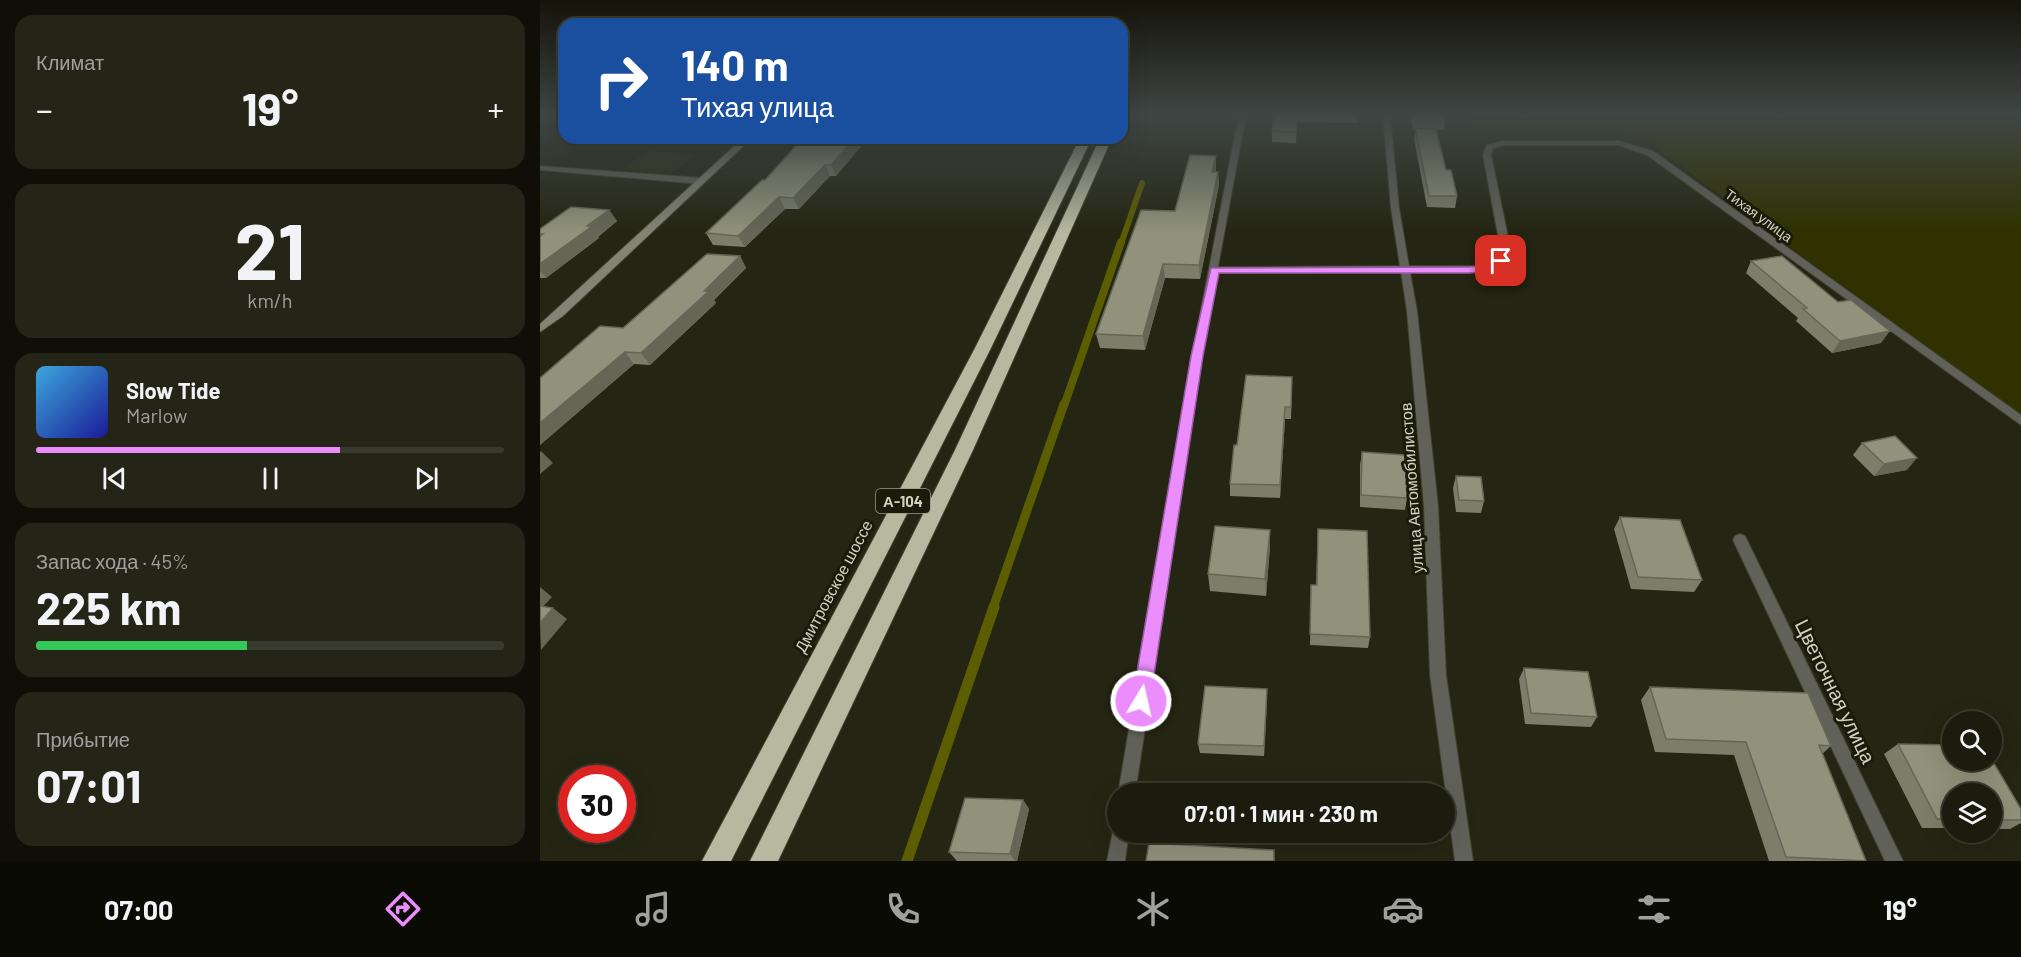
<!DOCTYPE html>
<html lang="ru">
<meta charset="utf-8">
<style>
:root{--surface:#1b1c0e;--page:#242517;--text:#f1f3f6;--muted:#a0a19e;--line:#393a2e;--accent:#eb8dfc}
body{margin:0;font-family:Barlow,sans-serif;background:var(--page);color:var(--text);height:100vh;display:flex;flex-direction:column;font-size:22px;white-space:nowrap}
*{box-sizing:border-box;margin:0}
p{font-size:20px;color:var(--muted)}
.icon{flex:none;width:33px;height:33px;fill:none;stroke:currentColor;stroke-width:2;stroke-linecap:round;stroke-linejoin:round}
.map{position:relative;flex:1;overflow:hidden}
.sheet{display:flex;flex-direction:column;gap:15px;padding:15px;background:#0f0f08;width:540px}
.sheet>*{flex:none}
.hud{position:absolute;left:18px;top:18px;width:570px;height:126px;border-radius:18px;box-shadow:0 6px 24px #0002,0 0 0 2px var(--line);background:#1a4fa0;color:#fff;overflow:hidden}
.buttons{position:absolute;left:1402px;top:711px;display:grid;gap:12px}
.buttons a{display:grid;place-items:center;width:60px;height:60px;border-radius:50%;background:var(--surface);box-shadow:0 6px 24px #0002,0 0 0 2px var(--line);font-size:30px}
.speed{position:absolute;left:18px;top:765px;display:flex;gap:12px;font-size:30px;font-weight:700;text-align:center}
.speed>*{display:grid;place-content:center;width:78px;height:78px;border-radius:50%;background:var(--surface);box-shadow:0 6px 24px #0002,0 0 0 2px var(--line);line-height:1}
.speed .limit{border:9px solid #d22;background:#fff;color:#111}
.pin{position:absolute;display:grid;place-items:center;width:51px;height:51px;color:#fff;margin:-26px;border-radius:12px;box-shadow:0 3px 9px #0006}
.me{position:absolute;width:66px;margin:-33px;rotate:9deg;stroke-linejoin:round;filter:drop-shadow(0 0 4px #0008)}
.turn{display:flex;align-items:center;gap:21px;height:126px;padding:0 24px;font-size:27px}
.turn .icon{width:78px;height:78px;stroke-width:2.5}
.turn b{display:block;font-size:42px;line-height:51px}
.big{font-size:45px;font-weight:700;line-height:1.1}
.sheet .tile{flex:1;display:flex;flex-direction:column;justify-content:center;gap:9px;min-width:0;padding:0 21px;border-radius:18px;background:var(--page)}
.sheet .dial{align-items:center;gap:0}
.dial b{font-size:78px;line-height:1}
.song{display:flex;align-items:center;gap:18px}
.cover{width:72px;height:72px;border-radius:9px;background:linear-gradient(135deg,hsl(200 70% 55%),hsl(240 70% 35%))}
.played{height:6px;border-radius:3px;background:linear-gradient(90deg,var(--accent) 65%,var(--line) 65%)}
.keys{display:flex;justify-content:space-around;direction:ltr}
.heat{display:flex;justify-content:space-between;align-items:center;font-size:33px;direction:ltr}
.charge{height:9px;border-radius:4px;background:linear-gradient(90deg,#34c759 45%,var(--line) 0)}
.trip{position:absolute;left:567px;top:783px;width:348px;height:60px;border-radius:30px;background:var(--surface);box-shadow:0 6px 24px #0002,0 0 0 2px var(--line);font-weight:700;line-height:60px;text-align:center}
.tabs{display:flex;height:96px;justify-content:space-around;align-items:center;background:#0b0b06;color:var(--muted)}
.tabs .icon{width:42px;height:42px}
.tabs .on{color:var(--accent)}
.tabs b{font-size:27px;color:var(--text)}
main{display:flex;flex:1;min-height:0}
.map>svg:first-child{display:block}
.built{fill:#2c2d14}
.green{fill:#303100}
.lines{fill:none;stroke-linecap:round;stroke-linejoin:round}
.stream-far3{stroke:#5c5d00;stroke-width:6}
.stream-far2{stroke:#5c5d00;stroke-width:8}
.stream-far1{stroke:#5c5d00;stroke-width:9}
.stream{stroke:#5c5d00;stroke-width:11}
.street-casing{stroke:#40412f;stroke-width:2}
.secondary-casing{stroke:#40412f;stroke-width:2}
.highway-casing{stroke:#40412f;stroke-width:2}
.street{fill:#606158;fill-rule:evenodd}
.secondary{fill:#838475;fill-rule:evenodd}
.highway{fill:#b6b8a0;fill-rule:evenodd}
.wall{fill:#7c7e6a}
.shaded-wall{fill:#656656}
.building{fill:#90927b;stroke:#656656;stroke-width:1.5}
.route{fill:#eb8dfc;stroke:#995ca4;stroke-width:1.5}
.labels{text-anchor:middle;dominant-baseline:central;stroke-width:6;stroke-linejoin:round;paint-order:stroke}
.far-street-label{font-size:14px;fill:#d1d2c6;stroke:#1a1b08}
.shield{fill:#1a1b08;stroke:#9a9b8d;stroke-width:1.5}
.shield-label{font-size:15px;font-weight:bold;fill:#d1d2c6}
.street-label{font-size:16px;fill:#d1d2c6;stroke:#1a1b08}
.near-street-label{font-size:20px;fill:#d1d2c6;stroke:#1a1b08}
</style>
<main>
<section class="sheet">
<div class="tile"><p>Климат</p>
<div class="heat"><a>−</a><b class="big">19°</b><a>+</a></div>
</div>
<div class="tile dial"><b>21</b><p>km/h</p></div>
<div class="tile">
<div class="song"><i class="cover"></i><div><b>Slow Tide</b><p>Marlow</p></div></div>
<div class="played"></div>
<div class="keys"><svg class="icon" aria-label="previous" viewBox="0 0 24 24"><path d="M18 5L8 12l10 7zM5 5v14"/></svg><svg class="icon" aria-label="pause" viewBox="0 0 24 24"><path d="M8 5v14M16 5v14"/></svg><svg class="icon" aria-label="next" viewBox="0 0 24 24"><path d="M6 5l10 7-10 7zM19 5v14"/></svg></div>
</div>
<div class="tile"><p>Запас хода · 45%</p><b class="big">225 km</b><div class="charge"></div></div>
<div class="tile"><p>Прибытие</p><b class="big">07:01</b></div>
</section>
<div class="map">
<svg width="1481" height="861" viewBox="0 0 1481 861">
<rect width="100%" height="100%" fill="#242512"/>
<path class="built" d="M108,151L155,154L130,175L81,170Z"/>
<path class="green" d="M930,114H1481V415L1237,238L1105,139L1080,130L937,132Z"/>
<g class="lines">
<path class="stream-far3" d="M581,244L602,183"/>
<path class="stream-far2" d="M524,406L581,242"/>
<path class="stream-far1" d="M453,608L524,404"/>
<path class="stream" d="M367,861L454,607"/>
<g class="street-casing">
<path id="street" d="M699,114H706L678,267L860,266L851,208L843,114H850L859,208L869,266H949L957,259L961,251L943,155L947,145L963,141H1079L1113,151L1481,415V425L1107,155L1078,145H964L953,148L951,155L971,251L964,263L951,272H870L877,311L898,506L906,675L933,861H915L890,675L884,506L867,311L861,272L677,273L662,356L595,794H578L652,356Z
M0,166L162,178L166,181L162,184L0,170Z
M1200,534L1205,536L1207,540L1363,861H1345L1193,540L1195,536Z
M578,824V832H589L585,861H567L574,826Z"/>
</g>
<g class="secondary-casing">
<path id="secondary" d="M203,138H212L23,316L0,332V324Z"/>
</g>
<g class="highway-casing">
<path id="highway" d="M540,138H552L450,350L191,861H162L434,350Z
M560,138H572L433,450L238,861H210L415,450Z"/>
</g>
<use href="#street" class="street"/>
<use href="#secondary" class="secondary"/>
<use href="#highway" class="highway"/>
</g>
<path class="wall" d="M734,114H817V123L757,122L756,143L732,142V131Z
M869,114H904L905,119L904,130H896L906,170L917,196L915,208L887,207L874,139L875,129H873Z
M328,138L296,176H290L259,209H245L205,247L173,245L166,233L225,180Z
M676,156V172H678L679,185L660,279L625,278L605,350L560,348L556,334Z
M69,210L77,221L58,237L59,238L6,278H0V229Z
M200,256L206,268L174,300L176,303L110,365L94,364L0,445V378Z
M1211,261L1298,302L1341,343L1292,353L1256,321L1258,318L1206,273Z
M752,389L751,419H745L740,498L690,496V484L697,445Z
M1322,443L1367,470L1334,476L1313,455Z
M822,452L867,498L865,510L820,507V465Z
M916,476L944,501L941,513L916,512L913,488Z
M1080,517L1162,580L1154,592L1091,589L1074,529Z
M778,529L830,637L828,648L770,645L771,585H776Z
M730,530V547L726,596L670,591L668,574Z
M984,668L1057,717L1051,727L985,724L979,679Z
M1110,687L1291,746L1282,754L1326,861H1229L1194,755L1115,752L1101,700Z
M727,689V699L724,756L660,753L658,744Z
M1358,744L1413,745V760H1452L1481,809V823L1470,829H1452V794H1413V828H1382L1344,754Z
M483,800L489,809L477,861H417L409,852Z"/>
<path class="shaded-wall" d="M315,138H328L296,176L291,165Z
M676,156V169L673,185L672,172Z
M285,165L290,176L259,209L253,198Z
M678,172L679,185L660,279L659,265Z
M239,197L245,209L205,247L198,236Z
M69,210L77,221L58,237L59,238L6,278L0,271V264Z
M200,256L206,268L174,300L176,303L110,365L101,353Z
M623,264L625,278L605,350L603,336Z
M1350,331L1341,343L1292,353L1300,341Z
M85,352L94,364L0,445V423Z
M745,407V419L740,498V485Z
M1,451L13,463L0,474V452Z
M1377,458L1367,470L1334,476L1344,464Z
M730,530V547L726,596L725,579Z
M0,587L12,597L0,610Z
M13,608L27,619L1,650L0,623Z
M727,689V699L724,756V746Z
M483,800L489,809L477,861H475L470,854Z"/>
<path class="building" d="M734,114H757L756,132L732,131Z
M873,114H904L905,119H874Z
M875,128L896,129L906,170H911L917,196H889Z
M263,138H315L291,165H285L253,198L239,197L198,236L166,233L222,180H225Z
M650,155L676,156L672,172H678L659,265L623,264L603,336L556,334L601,210L635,211Z
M31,207L69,210L47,226L51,227L0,264V236L3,234H0V229Z
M167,254L200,256L164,291H169L101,353L85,352L0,423V378L60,326L83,328Z
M1242,256L1298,302L1311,300L1350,331L1300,341L1263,309L1267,308L1211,261Z
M706,375L752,377L751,407H745L740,485L690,484L694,445H697Z
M1355,436L1377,458L1344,464L1322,443Z
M822,452L865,455L867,498L821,495Z
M916,476L941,477L944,501L919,500Z
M1080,517L1140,520L1162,580L1098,577Z
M675,526L730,530L725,579L668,574Z
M778,529L827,531L830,637L770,634L771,585H777Z
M0,606L13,608L0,623Z
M984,668L1048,672L1057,717L991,713Z
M665,686L727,689L724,746L658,744Z
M1110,687L1268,693L1291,746L1279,745L1326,861L1246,857L1206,742L1126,739Z
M1358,744L1413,745V760H1452L1481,809V820H1452V794H1413V819H1397Z
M425,798L483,800L470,854L409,852Z
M609,843L734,850V861H606Z"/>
<linearGradient id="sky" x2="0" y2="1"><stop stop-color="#14140a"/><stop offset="0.49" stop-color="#3f4644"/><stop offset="1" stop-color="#3f4644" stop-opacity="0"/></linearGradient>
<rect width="1481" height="234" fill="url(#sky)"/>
<path class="route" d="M961,258L967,261L955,271L929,273H679L663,356L610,701L608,708L601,710L595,708L592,701L651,356L671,268L929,267L948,265Z"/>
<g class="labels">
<g class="far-street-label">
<text transform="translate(1219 215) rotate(36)">Тихая улица</text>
</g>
<rect class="shield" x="336" y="489" width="54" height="24" rx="4.5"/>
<g class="shield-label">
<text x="363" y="501">А-104</text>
</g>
<g class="street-label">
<text transform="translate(871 488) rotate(-94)">улица Автомобилистов</text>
<text transform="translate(293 586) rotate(-62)">Дмитровское шоссе</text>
</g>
<g class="near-street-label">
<text transform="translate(1296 691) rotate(64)">Цветочная улица</text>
</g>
</g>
</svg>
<div class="buttons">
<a><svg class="icon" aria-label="search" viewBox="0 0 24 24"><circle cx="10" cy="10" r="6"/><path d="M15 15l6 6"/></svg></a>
<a><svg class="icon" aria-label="layers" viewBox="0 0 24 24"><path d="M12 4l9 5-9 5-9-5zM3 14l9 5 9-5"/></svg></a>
</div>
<div class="speed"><div class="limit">30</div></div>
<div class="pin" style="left:961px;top:261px;background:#d93025"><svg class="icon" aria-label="arrive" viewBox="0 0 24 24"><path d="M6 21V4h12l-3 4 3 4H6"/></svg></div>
<svg class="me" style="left:601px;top:701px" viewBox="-20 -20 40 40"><circle r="17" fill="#eb8dfc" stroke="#fff" stroke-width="3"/><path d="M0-11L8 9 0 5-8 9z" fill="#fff"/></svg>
<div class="trip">07:01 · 1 мин · 230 m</div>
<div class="hud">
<div class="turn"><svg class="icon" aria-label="right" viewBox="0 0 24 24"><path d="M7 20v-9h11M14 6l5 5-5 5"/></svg><div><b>140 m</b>Тихая улица</div></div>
</div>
</div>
</main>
<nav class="tabs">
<b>07:00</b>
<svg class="icon on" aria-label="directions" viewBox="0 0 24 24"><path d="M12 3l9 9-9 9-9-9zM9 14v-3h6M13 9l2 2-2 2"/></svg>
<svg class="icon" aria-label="music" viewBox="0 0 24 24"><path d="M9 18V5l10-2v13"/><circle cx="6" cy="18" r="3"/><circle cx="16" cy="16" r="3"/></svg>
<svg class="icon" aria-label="phone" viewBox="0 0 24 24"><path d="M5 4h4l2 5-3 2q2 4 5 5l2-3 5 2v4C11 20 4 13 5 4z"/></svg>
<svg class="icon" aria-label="climate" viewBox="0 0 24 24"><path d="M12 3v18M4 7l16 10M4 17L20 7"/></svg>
<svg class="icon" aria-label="car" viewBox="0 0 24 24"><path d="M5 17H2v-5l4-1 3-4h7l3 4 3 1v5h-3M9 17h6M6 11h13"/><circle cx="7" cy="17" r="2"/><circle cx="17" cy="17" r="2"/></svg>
<svg class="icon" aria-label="filters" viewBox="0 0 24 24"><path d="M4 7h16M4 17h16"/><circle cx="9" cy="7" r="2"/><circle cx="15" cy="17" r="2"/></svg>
<b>19°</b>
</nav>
